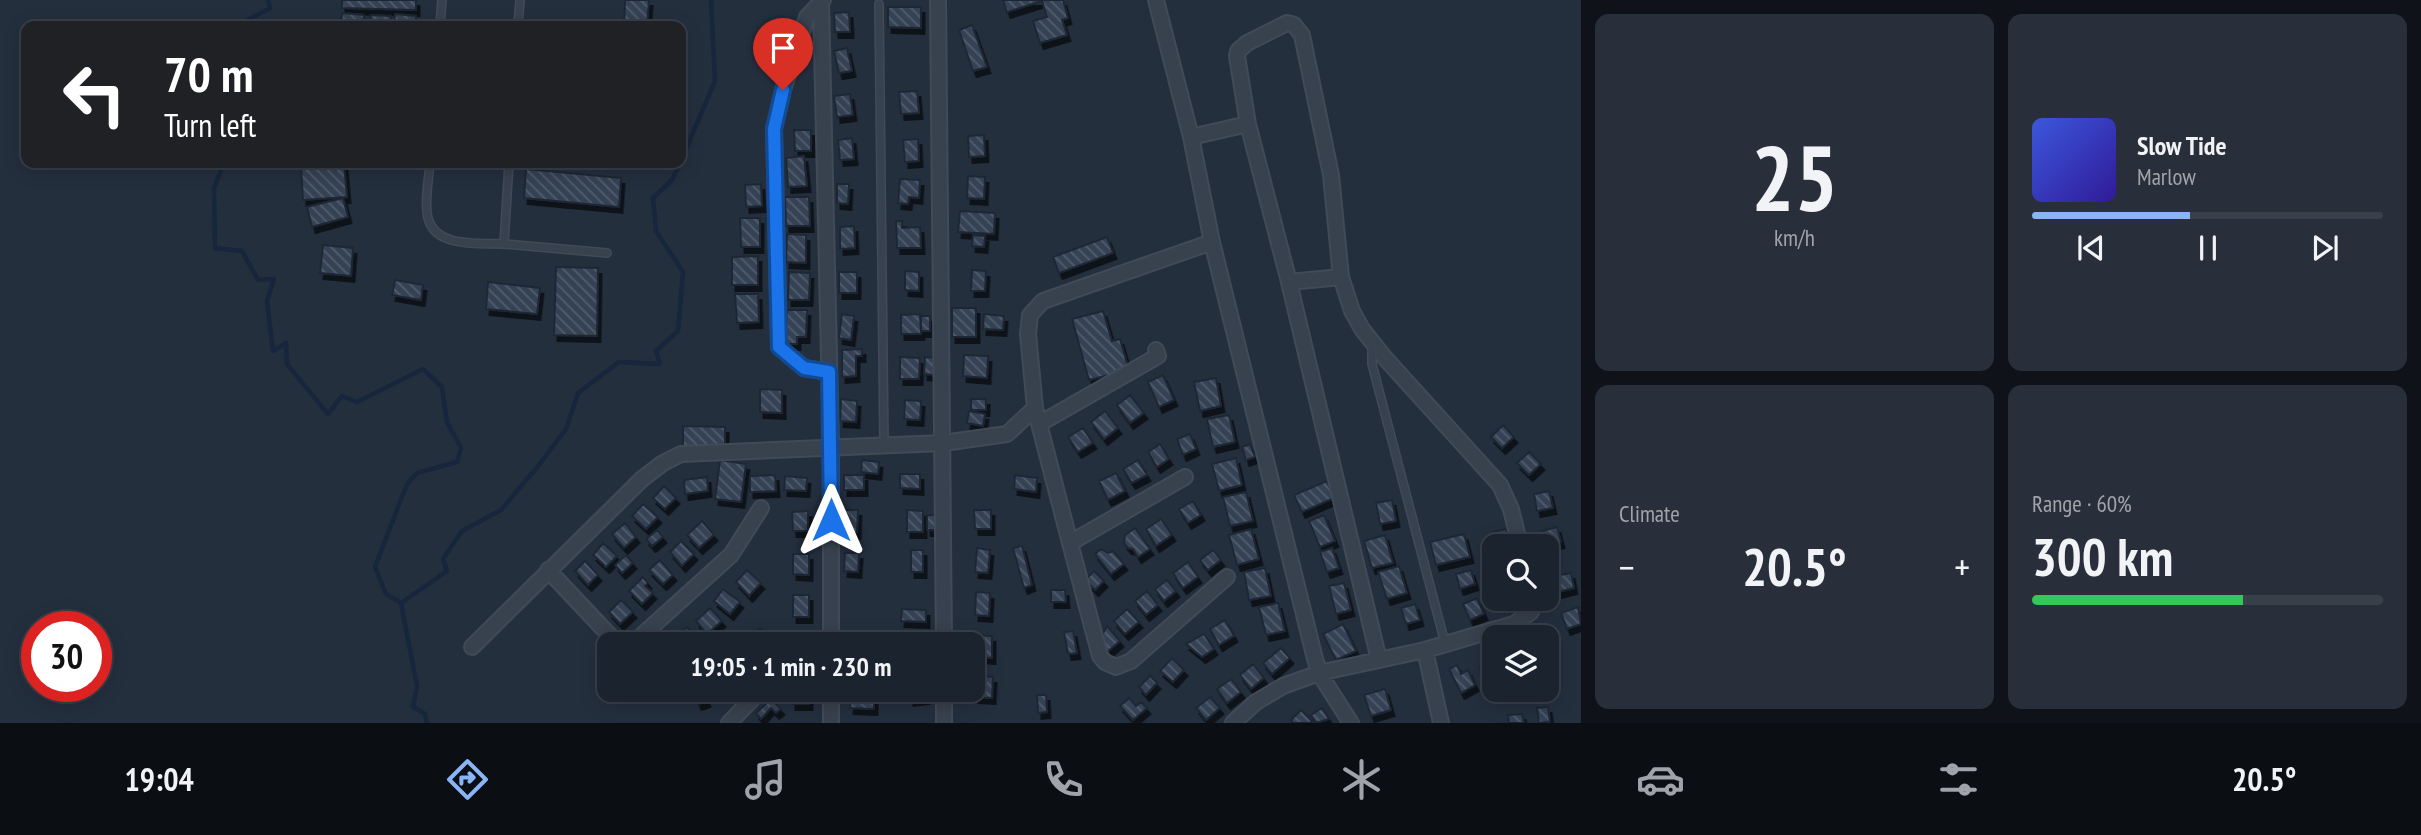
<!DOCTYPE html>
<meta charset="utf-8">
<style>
:root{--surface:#1b232e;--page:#282f3a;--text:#f1f3f6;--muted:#a0a4aa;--line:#39404a;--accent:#8ab4f8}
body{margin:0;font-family:"PT Sans Narrow",sans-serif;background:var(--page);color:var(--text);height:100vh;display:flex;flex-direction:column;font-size:26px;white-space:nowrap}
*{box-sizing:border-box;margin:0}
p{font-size:23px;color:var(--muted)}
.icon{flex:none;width:38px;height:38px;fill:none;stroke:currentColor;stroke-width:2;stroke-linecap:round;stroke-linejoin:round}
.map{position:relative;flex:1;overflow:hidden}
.side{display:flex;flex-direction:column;gap:14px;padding:14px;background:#0f1319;width:840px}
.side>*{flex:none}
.hud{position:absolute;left:21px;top:21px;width:665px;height:147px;border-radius:14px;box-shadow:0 4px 18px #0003,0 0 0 2px var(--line);background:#202124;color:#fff;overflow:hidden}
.controls{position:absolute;left:1482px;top:534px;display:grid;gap:14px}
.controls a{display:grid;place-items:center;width:77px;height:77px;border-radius:14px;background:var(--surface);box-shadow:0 4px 18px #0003,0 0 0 2px var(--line);font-size:35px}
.speed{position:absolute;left:21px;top:611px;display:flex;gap:14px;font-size:35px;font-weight:700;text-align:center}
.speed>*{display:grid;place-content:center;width:91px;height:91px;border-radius:50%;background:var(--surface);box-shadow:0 4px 18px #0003,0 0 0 2px var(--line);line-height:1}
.speed .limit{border:10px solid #d22;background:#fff;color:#111}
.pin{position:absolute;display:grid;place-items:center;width:60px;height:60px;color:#fff;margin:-72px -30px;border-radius:50% 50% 50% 0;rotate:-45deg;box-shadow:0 0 7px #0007}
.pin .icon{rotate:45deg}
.me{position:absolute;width:77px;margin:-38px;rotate:0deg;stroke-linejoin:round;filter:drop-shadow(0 0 5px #0008)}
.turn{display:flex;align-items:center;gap:24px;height:147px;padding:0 28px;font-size:32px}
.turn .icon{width:91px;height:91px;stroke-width:2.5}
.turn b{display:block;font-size:49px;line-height:60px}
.big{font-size:52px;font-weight:700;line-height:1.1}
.side .widget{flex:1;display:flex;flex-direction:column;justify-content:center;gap:10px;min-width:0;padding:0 24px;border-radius:14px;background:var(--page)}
.side .dial{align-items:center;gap:0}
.dial b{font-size:91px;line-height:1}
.song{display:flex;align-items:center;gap:21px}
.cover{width:84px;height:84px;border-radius:10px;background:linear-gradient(135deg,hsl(230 70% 55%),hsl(250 70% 35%))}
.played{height:7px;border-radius:4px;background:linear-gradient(90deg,var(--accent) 45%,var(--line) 45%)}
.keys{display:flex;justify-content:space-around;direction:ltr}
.heat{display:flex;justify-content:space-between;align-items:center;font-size:38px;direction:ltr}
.charge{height:10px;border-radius:5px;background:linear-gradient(90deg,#34c759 60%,var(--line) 0)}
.side .tiles{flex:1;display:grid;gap:14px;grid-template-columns:repeat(2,1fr)}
.trip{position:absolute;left:597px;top:632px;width:388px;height:70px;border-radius:14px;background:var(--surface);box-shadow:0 4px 18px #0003,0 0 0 2px var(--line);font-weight:700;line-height:70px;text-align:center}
.menu{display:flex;height:112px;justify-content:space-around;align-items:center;background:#0b0e12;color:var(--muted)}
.menu .icon{width:49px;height:49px}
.menu .selected{color:var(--accent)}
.menu b{font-size:32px;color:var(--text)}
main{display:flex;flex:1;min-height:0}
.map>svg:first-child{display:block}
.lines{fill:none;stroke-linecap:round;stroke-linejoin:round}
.stream{stroke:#17263c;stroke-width:4.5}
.building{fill:url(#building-back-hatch);stroke:#1f2835;stroke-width:2;filter:url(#shadow)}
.service-casing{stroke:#414a57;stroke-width:10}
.minor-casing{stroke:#414a57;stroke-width:18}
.service{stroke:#38414e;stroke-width:7}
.minor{stroke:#38414e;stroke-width:14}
.route-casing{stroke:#114b97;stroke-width:18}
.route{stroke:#1a73e8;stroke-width:12}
</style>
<main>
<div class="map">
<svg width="1581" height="723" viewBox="0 0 1581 723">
<defs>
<pattern id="building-back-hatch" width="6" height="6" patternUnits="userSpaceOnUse" patternTransform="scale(1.75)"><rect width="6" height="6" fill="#364354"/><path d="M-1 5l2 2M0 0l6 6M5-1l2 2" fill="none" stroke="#515c6b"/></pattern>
<filter id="shadow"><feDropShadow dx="3.5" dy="6" stdDeviation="0" flood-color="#0009"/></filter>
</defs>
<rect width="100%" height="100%" fill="#242f3e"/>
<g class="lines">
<path class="stream" d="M237,26L270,8L268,0
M681,161L715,81L711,0
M224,163L214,188L215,248L242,251L258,280L274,279L267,301L273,351L286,343L287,364L328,414L342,396L357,402L423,369L442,387L447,422L461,448L457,462L417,473L407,484L375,567L386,594L401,603
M427,723L425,714L413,707L417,686L401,603L447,571L443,559L462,531L501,510L539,465L566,429L578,393L619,362L660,364L656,351L678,331L683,272L656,231L653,198L672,180L680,163"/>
</g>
<path class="building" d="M342,0H416V10L342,8Z
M625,0H649L647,26H624Z
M1003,0H1063L1068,18L1062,20L1067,35L1040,43L1033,21L1047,17L1042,1L1007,12Z
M888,7H921V28L888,27Z
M849,12L850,32H835L834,13Z
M342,13L364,15L363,26H341Z
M395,14L416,16V26H394Z
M371,15L391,16L390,26H370Z
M575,21L615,23V26H575Z
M972,25L987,67L973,71L959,30Z
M847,48L852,71L839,73L834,51Z
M917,91L919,113L901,114L899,92Z
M850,94L853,115L837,117L834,96Z
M794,130H811V151H795Z
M984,135L985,156L969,157L968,136Z
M852,138L854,159L840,160L838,140Z
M918,139L919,161L905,162L903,140Z
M804,156L807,186L788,187L786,158Z
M344,164L347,197L303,200L301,167Z
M526,169L621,178L619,207L524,198Z
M968,176L985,177L984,199L967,198Z
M900,179L920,180L919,198L909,197L908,204L898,203Z
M761,184L762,206L746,207L745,185Z
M837,184H849L848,204L837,203Z
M785,197H809L810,226H786Z
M343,198L348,217L312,227L307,207Z
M960,211L995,213L994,234L958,232Z
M740,218H760V247H741Z
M896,221H902V228L920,227L921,248H897Z
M854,226L855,248L840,249V227Z
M787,234L806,235V263L786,262Z
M973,235L985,236L984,247L972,246Z
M1107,237L1113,253L1059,273L1053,257Z
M323,245L353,248L351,276L320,273Z
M758,256V285H732V257Z
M556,267L598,268L597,336L554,335Z
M972,270L986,271L985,291H971Z
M905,271L919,272V291L905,290Z
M789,272L810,273L809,300H788Z
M839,272H857V293H839Z
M395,280L423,285L421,300L392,295Z
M488,282L540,288L537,314L486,309Z
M735,294H758L759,322L737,323Z
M952,308H976V337H952Z
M787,310H807L806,337H797V344H779L780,333H786Z
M1103,311L1112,341L1120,339L1129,370L1089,380L1072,319Z
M842,314L854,316L851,340L839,338Z
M920,314L921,334H901V315Z
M984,314L1004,316L1003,330L983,329Z
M921,316H930V331H921Z
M862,349V356H856V376L842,377V350Z
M964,355L988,356L987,378L963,376Z
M900,357L920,358L919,379H900Z
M925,357L936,358L935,375L924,374Z
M1163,375L1174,400L1159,407L1148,382Z
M1216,378L1221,406L1200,411L1194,382Z
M760,389L782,390V413L760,412Z
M1130,395L1144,413L1130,423L1117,405Z
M841,399L857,401L856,422L840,421Z
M971,399H986V410H971Z
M905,400L921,401L920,420L904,419Z
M969,411L985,414L983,426L967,423Z
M1105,411L1118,428L1104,439L1091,422Z
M1229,415L1235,442L1213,447L1207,419Z
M1503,425L1514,437L1502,448L1491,437Z
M683,426L725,427V447L683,446Z
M1083,428L1093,443L1078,452L1068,437Z
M1190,434L1196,449L1183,455L1177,439Z
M1160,444L1169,459L1157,467L1148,452Z
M1250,444L1255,457L1246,460L1242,447Z
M1529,452L1541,464L1529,475L1517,463Z
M1236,458L1242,485L1219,491L1212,464Z
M720,460L746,464L741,502L715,499Z
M862,460L879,462L878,474L861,472Z
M1138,460L1147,475L1132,483L1123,469Z
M1116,473L1125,491L1108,500L1099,481Z
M900,474H920V489L900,488Z
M775,475L776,491L750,492V476Z
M844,475H864V490H844Z
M1015,475L1037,478L1036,492L1014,489Z
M785,476L807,478L806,491L784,490Z
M707,477L708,491L685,494L684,480Z
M1327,481L1334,498L1302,512L1294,495Z
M664,486L676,498L665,509L653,498Z
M1549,491L1553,508L1537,511L1534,494Z
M1246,492L1253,521L1230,526L1223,497Z
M1392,500L1396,521L1380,524L1376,503Z
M1193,501L1201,515L1188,523L1179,509Z
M643,504L658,517L646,529L632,516Z
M843,510H858L857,533L842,532Z
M907,510L923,511V532H907Z
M974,510H991V529H975Z
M808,511V531H793L792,512Z
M927,515H935V530H927Z
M1324,515L1335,541L1320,547L1309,521Z
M1161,519L1172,535L1156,546L1146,529Z
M702,521L714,535L699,548L687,535Z
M625,523L636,537L624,548L612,534Z
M1557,527L1561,542L1547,546L1542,531Z
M1135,528L1150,549L1138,557L1133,549L1128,548L1124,543L1125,535Z
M1251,529L1259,559L1237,565L1229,535Z
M1506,529L1510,543L1497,546L1493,532Z
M657,530L663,537L652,546L646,539Z
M1464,534L1470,557L1436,565L1430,542Z
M1385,535L1393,563L1372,568L1364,541Z
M681,541L694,554L682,566L670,552Z
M603,543L617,556L606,567L593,555Z
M1022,546L1032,585L1024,588L1013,548Z
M977,548L990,550L988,573L975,572Z
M1332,548L1339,568L1327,572L1320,552Z
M1101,549L1108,553L1113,551L1124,564L1111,574L1095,554Z
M911,550H923V572H911Z
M1213,550L1221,560L1208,570L1200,560Z
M845,553H859L858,572L844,571Z
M793,554H809V575L793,574Z
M626,555L633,563L622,573L615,565Z
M660,560L673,575L663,584L649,570Z
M585,561L598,575L588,585L575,571Z
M1188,562L1198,577L1183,588L1173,573Z
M1399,566L1407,593L1387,599L1378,572Z
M1265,568L1271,596L1249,600L1244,572Z
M747,570L761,583L749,596L736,582Z
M1471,570L1475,584L1460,589L1456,574Z
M1094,571L1104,581L1095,590L1085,580Z
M1571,573L1574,588L1558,592L1554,576Z
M643,577L648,583L645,586L653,593L642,604L629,591Z
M1167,580L1176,591L1164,601L1155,589Z
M1344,583L1351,610L1336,614L1329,586Z
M723,589L740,602L730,614L714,601Z
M1051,590H1065L1066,602H1051Z
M1147,591L1158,605L1146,615L1135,601Z
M976,592L990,593L989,616L975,615Z
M793,595H809V617H793Z
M1477,598L1484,614L1470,620L1463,604Z
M621,600L633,612L620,624L609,612Z
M1278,603L1285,631L1266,635L1259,607Z
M1415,604L1420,620L1406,624L1401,608Z
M1578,607L1581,624L1567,629L1561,613Z
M710,608L722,621L707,634L696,621Z
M902,609L926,610V622L901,621Z
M1127,609L1139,622L1125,634L1114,621Z
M1225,620L1234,636L1219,645L1210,629Z
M1343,624L1356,651L1336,660L1323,634Z
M1107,626L1120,641L1105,654L1101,637Z
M687,627L699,642L696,644H675L672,640Z
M760,629L773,644H752L748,640Z
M1073,631L1077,653L1068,654L1064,632Z
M1204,634L1214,649L1202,657L1186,644Z
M859,635L860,644H844L843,636Z
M973,635L992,636V658L973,657Z
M1281,648L1290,658L1272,674L1263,663Z
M1172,658L1184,670L1173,682L1160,671Z
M1253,664L1264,678L1251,689L1240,675Z
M1494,664V682L1485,684L1480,668Z
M1457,665L1461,674L1468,670L1475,685L1461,693L1449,669Z
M977,676L993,677L992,698L975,697Z
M1150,676L1157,683L1146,695L1139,687Z
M1231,679L1241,692L1227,703L1217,689Z
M1385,689L1391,710L1371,716L1364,695Z
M693,690H703L707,701L698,704Z
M792,690H809V704H792Z
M909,690H925L926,698L910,700Z
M1037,695H1046L1047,712L1038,713Z
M851,696L874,697V709L850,708Z
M1210,697L1220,708L1206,720L1196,708Z
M1129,698L1136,706L1141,702L1147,708L1133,720L1120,706Z
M771,699L781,709L776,713L771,708L761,719L756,713Z
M1548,707L1550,722L1539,723L1537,708Z
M1322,708L1329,719L1316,723L1311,715Z
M1301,710L1312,721L1310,723H1293L1291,720Z
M1522,714L1524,723H1509L1508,715Z"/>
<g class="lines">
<g class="service-casing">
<path id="service" d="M879,4L884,444
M440,26L442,0
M518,26L520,0
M430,163C429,178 425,196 427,212C430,249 478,243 504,244
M509,163L504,244L607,253
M1372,345V364L1445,643"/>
</g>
<g class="minor-casing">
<path id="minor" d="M823,0L807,17L783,90L774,129L779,347L804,368L829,372
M938,0L944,644
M1156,0L1191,137L1212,242L1314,655L1319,673L1351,723
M821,1L831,446V644
M1191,137L1248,124
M1341,277L1331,175L1302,35L1294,25L1287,23L1247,43L1238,51L1237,56L1248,124L1289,282L1379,660
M1289,282L1341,277L1352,311L1362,329L1385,358L1500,485L1511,509L1520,546
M1039,424L1158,356L1156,350
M1185,477L1070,543L1035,408L1028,334L1030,315L1043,301L1212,242
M1070,543L1100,656L1105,662L1116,667L1131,661L1227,577
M548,570L612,638C622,643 628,642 638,639L731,555L761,508
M472,647L642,479L663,463L681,454L943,443L1007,434L1035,408
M1425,650L1441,723
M831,690V723
M944,690V723
M729,723L761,690
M1233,723L1256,702L1283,686L1319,673L1425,650L1514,624L1531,612L1534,605L1533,598"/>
</g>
<use href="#service" class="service"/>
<use href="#minor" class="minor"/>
</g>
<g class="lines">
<g class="route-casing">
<path id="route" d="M783,90L774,129L779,347L804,368L829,372L831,520"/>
</g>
<use href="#route" class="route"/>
</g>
</svg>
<div class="controls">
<a><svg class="icon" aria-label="search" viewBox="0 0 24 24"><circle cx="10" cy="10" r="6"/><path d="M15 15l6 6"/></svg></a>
<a><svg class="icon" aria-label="layers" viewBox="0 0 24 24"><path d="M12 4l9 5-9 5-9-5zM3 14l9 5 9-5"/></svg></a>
</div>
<div class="speed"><div class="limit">30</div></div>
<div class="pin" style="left:783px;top:90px;background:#d93025"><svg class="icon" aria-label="arrive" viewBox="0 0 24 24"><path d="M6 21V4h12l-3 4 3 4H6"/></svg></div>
<svg class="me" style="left:831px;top:520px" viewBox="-20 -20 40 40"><path d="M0-17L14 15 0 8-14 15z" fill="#1a73e8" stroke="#fff" stroke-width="4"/></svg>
<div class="trip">19:05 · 1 min · 230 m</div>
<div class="hud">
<div class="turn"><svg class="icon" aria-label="left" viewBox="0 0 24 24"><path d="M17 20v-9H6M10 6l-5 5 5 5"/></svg><div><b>70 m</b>Turn left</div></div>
</div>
</div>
<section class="side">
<div class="tiles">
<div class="widget dial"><b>25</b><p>km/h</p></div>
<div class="widget">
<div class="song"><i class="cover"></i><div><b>Slow Tide</b><p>Marlow</p></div></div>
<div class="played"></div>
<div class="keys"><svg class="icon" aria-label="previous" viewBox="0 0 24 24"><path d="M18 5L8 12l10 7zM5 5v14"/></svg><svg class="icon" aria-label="pause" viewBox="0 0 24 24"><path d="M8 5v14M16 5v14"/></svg><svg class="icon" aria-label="next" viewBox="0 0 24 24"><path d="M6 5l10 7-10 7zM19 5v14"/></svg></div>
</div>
<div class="widget"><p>Climate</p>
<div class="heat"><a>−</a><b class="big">20.5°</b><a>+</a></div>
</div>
<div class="widget"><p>Range · 60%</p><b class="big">300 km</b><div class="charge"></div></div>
</div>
</section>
</main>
<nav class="menu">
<b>19:04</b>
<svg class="icon selected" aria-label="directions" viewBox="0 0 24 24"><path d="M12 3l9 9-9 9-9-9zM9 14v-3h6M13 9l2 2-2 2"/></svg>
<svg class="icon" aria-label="music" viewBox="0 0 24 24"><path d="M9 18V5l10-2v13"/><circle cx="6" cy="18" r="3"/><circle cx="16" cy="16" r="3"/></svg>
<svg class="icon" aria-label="phone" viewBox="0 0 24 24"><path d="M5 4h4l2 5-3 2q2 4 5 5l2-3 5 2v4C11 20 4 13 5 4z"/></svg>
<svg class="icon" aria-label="climate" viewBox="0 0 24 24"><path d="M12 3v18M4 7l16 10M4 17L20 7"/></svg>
<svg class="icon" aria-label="car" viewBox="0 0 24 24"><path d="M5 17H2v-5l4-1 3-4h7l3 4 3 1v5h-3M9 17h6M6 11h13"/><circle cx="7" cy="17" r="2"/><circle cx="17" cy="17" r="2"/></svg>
<svg class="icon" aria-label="filters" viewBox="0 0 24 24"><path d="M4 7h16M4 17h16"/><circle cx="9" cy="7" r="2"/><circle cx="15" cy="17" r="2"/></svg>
<b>20.5°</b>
</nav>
